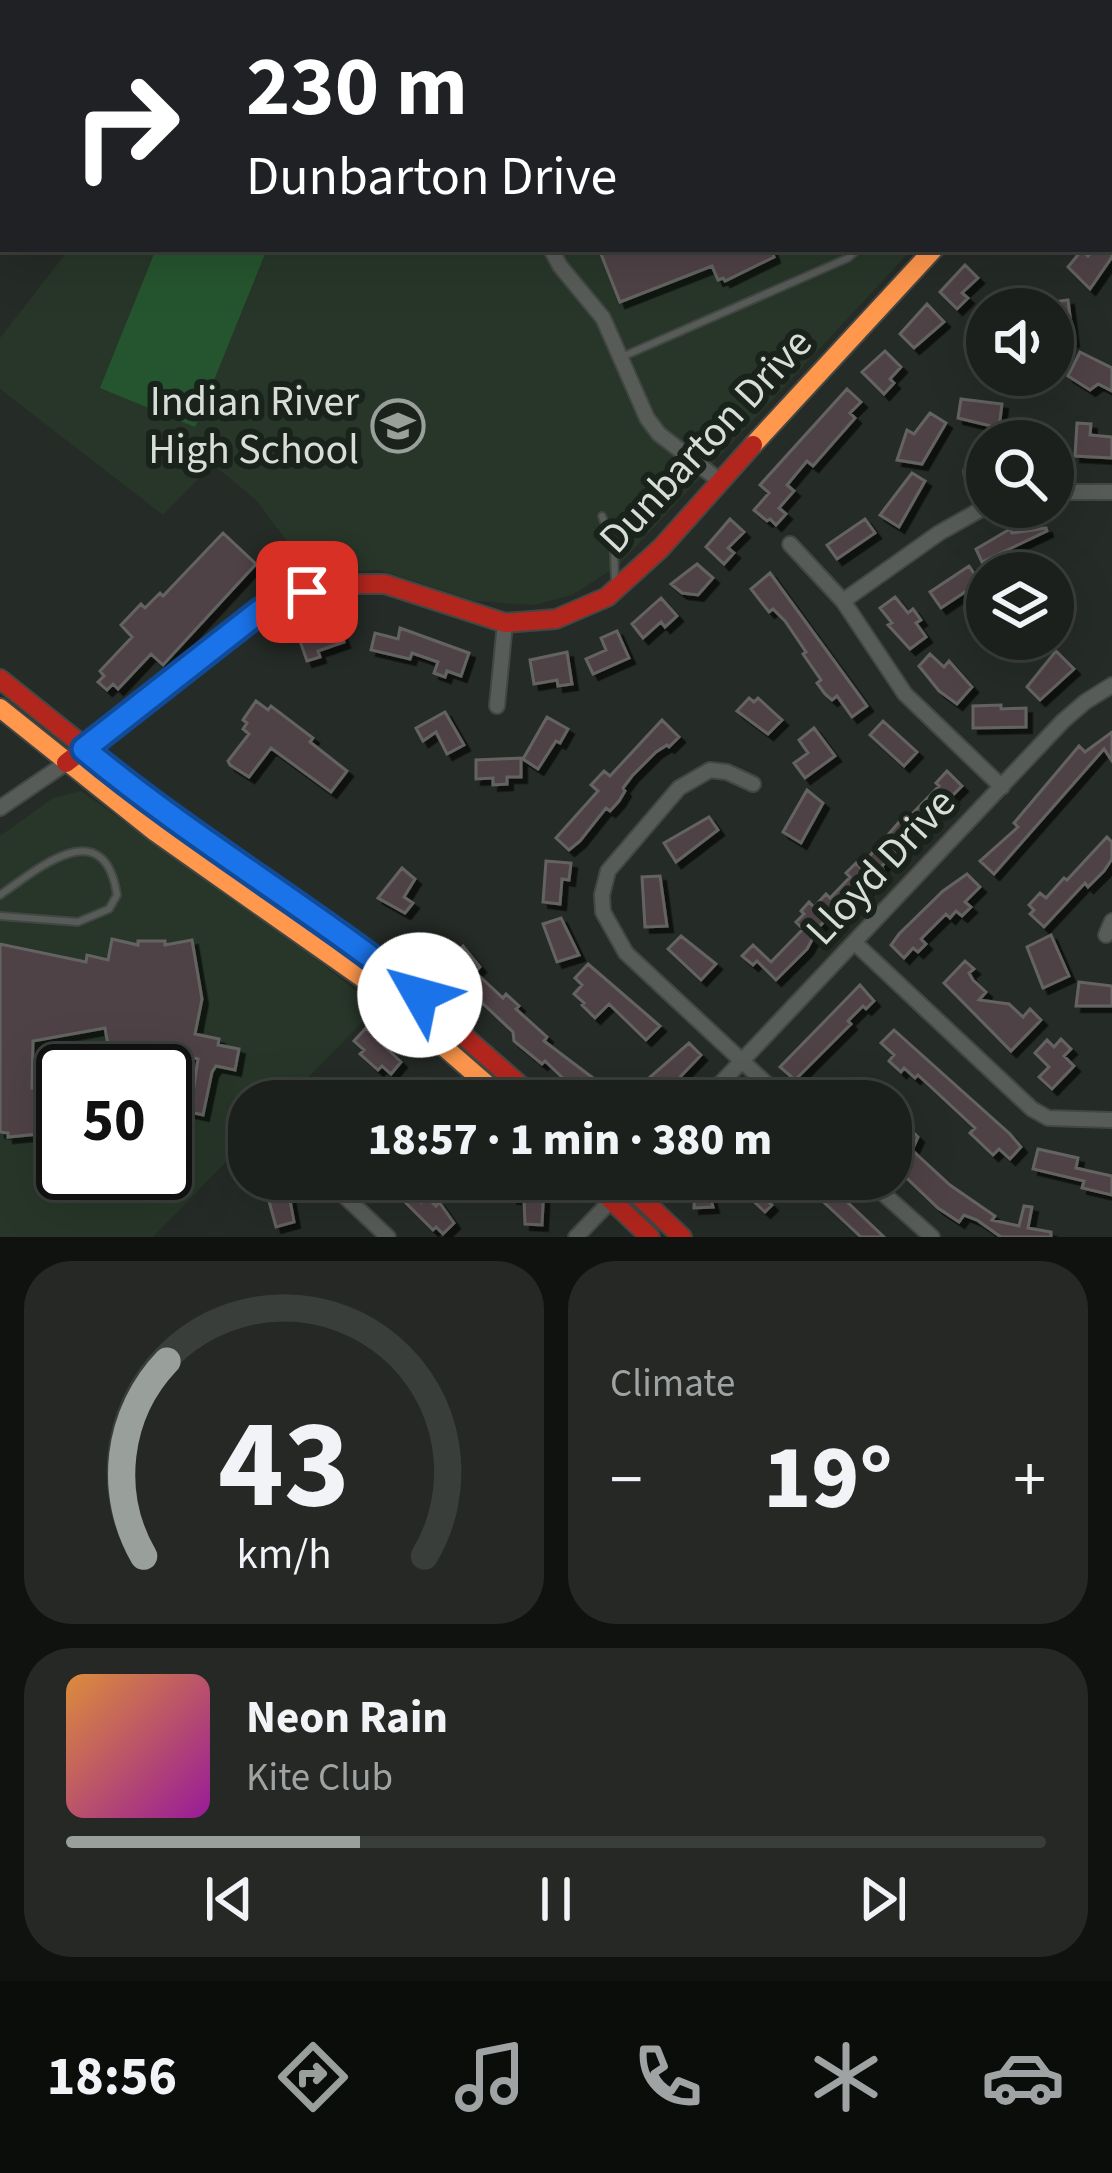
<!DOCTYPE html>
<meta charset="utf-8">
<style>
:root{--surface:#1c201c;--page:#252825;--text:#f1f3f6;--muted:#a0a3a3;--line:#3a3e3b;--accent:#999f9a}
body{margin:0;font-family:"Source Sans 3",sans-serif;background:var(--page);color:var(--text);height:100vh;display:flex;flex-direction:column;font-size:45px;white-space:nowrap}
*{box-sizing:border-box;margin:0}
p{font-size:39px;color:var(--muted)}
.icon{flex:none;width:66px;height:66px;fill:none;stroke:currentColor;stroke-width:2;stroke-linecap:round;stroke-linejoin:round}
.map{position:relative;height:1237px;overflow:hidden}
.drawer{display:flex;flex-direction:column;gap:24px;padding:24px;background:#0f120f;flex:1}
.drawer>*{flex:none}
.banner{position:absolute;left:0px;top:0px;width:1113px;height:252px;box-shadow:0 12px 48px #0002,0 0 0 3px var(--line);background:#202124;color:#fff;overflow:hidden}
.fabs{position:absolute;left:966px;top:288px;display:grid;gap:24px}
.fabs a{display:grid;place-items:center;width:108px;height:108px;border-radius:50%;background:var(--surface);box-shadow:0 12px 48px #0002,0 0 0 3px var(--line);font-size:60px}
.speed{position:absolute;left:36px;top:1044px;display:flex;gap:24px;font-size:60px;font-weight:700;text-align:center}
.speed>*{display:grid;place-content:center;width:156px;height:156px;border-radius:50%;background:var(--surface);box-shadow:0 12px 48px #0002,0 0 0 3px var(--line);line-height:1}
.speed .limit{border:6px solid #111;border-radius:18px;background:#fff;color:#111}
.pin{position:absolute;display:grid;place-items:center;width:102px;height:102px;color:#fff;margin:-51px;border-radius:24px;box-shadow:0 6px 18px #0006}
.me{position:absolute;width:132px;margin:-66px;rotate:308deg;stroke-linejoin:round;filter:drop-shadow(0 0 9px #0008)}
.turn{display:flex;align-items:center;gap:42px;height:252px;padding:0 48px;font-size:54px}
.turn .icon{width:156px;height:156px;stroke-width:2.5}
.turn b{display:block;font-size:84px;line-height:102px}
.big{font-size:90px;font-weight:800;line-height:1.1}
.drawer .widget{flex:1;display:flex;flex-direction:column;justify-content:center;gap:18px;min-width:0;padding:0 42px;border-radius:48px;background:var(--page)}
.drawer .dial{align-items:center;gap:0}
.dial svg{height:312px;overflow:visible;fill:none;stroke:var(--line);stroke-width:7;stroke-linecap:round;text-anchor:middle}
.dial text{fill:var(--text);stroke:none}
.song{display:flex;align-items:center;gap:36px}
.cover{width:144px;height:144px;border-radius:18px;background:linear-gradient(135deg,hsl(30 70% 55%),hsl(300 70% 35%))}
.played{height:12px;border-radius:6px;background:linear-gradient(90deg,var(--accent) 30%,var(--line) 30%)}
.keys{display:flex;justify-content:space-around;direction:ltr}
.heat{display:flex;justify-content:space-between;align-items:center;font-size:66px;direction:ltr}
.drawer .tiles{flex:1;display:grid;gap:24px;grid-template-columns:1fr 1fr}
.widget:last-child{grid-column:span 2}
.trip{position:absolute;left:228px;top:1080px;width:684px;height:120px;border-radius:48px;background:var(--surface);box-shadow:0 12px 48px #0002,0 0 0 3px var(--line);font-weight:800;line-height:120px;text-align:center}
.menu{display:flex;height:192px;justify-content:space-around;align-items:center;background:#0b0d0b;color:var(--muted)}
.menu .icon{width:84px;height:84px}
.menu .on{color:var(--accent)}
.menu b{font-size:54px;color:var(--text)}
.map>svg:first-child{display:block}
.built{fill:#283629;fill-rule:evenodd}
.green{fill:#25552e}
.building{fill:#504246;stroke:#646462;stroke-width:3;filter:url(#shadow)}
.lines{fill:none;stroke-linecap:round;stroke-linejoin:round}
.lane-casing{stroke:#434743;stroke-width:10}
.street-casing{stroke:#434743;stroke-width:18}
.fast-casing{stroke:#434743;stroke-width:22}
.slow-casing{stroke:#434743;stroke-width:22}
.jam-casing{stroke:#434743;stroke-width:22}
.lane{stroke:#585c58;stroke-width:6}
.street{stroke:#585c58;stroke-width:14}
.fast{stroke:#63d668;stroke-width:18}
.slow{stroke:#ff974d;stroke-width:18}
.jam{stroke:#b3261e;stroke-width:18}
.route-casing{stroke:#114b97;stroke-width:30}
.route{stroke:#1a73e8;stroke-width:21}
.labels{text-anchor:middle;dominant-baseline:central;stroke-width:12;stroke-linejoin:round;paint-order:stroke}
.poi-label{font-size:42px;fill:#d7ded8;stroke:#1a231b;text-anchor:end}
.street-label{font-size:42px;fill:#d7ded8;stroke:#1a231b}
</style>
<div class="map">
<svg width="1112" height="1237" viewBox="0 0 1112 1237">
<defs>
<filter id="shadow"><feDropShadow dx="5.5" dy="5.5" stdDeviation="0" flood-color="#0009"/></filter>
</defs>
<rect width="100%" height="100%" fill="#252b26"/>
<path class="built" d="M393,0H1112V33L1110,3H384Z
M69,249H912L619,565L572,595L534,605L475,601L380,570L328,573L325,542L291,547L257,501L213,464L163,515L0,389V338Z
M81,791L312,956L377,1007L285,1101H249V1138L153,1237H0V836L53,798ZM63,1071H165V1173H63Z"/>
<path class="green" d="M156,249H267L195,427L100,388Z"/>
<path class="building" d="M599,249H771L774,257L725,281L723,278L718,280L712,266L620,302Z
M1094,249H1112V257L1090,289L1068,267L1082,250L1088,256Z
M965,265L978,278L962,293L968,298L957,309L940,292Z
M1068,300L1073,341L1053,343V302Z
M927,304L944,322L914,348L900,334Z
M885,351L901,367L890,379L894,383L884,394L862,372Z
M1080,352L1112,368V391L1098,384L1090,390L1068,376Z
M847,389L861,402L850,413L855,418L813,466L807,461L787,485L794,491L779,508L786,514L776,525L770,519L767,521L754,510L769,493L760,485Z
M961,399L1002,404L999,428L958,418Z
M930,413L946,423L922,464L897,460L907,430L914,434Z
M1077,423L1091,424L1090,435L1112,437V458L1075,456Z
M912,473L925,481L899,527L880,515Z
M730,519L744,532L728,548L734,553L724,564L706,547Z
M865,519L875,533L837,559L827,545Z
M1046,528L1047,531L982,562L976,549L1010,529L1012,533Z
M223,533L256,564L163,665L151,654L118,689L113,684L107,690L98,682L104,676L100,671L132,637L121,625L141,604L145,608L160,593L163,596Z
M697,564L713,578L698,595L682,593L671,584Z
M969,566L980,582L941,608L930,592Z
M770,573L867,706L852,717L837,696L832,700L825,694L817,683L821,680L803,654L806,652L785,621L773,609L769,612L751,589Z
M895,597L908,613L913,609L921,620L916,623L926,637L910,649L888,625L892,623L880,608Z
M661,598L677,616L665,627L661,622L643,638L632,624Z
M337,620L344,642L318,651L320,657L307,661L299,638Z
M400,628L469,653L461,676L447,671L445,677L434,673L438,662L412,653L410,659L371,650L375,633L398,639Z
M617,631L629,658L593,674L586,659L606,650L601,638Z
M1056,651L1074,669L1040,700L1027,687Z
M567,652L572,684L558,686L557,680L534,684L530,660Z
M930,654L944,667L949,661L972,687L957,704L939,691L919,666Z
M749,698L754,702L758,698L782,720L768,734L737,711Z
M256,701L268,710L271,706L313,738L310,742L347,771L331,792L271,748L249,777L230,765L228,761L249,734L243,729L247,723L243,720Z
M1001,705V709L1026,708V727L973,728V706Z
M445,712L464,745L447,754L436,732L423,741L416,728Z
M547,717L568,729L560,743L556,741L538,769L523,759Z
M662,720L679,737L669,747L667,745L656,752L632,776L623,788L625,791L619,801L610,811L606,808L580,841L569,850L556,838L598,791L591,785L604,771L610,776Z
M883,721L917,752L904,766L870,735Z
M814,728L835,756L805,778L794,763L808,753L799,740Z
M1112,732V761L1104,749L994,874L980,861L1018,827L1014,823L1079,746L1085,752Z
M521,758V777H507V784L493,785V778L476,779V760Z
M947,771L962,786L881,867L883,869L867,890L853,900L849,896L819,927L807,949L776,980L757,961L753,965L742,956L753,945L771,962L803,929L796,922L804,914L801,911L809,902L814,907L826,894L830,898L850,877L846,873L856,863L860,867L907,813L910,816L939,786L936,783Z
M807,790L823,803L801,843L783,832Z
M709,817L718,830L676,862L664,843Z
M1107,837L1112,842V859L1104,871L1088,887L1085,883L1044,927L1030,914L1034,910L1029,905L1040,893L1046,898L1064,878L1067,880Z
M546,861L571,863L569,880L562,879L560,904L543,902Z
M402,868L415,879L404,897L413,903L405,913L378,898Z
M967,874L980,887L965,902L971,907L962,916L956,911L950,918L946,914L921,939L926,944L918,952L913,948L904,958L891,945L899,934L943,891Z
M660,876L667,926L645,927L642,877Z
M561,918L579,955L557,962L543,924Z
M1051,935L1069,976L1043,988L1027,947Z
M681,936L716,964L701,980L668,949Z
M112,939L138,945V941H165V945L192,940L202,999L195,1034L219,1039L218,1045L239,1049L235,1070L216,1066L212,1072L203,1115L190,1112L198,1059L177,1054L172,1071H128L124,1053L110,1056L105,1028L33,1041L32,1088H63V1138H50V1133L8,1137V1133L0,1132V944L86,962L87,955L108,960Z
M444,939L458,952L463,946L480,967L475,972L503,998L506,994L519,1006L516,1009L547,1037L544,1041L601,1084L586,1100L545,1061L542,1064L514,1041L513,1032L443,966L432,952Z
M965,961L974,969L969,973L973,980L986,992L979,1000L1009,1004L1023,1017L1030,1009L1041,1020L1011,1051L944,983Z
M588,964L660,1026L646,1040L609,1004L595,1018L582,1005L584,1003L574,994L582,985L575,978Z
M1079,982L1112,986V1006H1076Z
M860,985L874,1001L866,1009L863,1006L848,1021L851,1024L795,1080L780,1067Z
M366,1028L401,1062L391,1074L382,1066L378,1070L360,1054L364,1050L354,1041Z
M894,1030L1010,1134L1021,1147L1010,1159L999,1149L993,1155L970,1133L975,1128L918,1075L915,1078L904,1068L901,1072L889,1061L894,1055L881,1043Z
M1061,1039L1071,1049L1064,1056L1074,1066L1052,1089L1039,1077L1049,1067L1035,1053L1047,1040L1054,1047Z
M689,1043L701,1055L665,1093L649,1078Z
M891,1120L903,1132L908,1127L918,1137L912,1150L950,1185L995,1216L992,1220L1019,1226L1024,1206L1032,1207L1028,1228L1051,1232V1237H1001L977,1220L964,1215L959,1222L938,1208L891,1163Z
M1038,1149L1078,1158L1076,1168L1112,1176V1195L1082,1188L1084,1181L1033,1169Z
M389,1179H407L421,1202L426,1196L436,1206L439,1202L454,1223L443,1234L436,1227L433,1230L399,1196Z
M695,1179H742L772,1205L765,1212L750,1198L754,1195L741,1194L710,1196L713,1207L694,1208Z
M799,1179H823L884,1237H861Z
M287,1184L294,1222L276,1227L266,1190Z
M524,1184L544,1185L542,1225L525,1224L524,1199L512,1198L513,1187L524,1188Z"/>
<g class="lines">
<g class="lane-casing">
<path id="lane" d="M624,356L848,258L858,249
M602,516L614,549L615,582
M0,895C38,869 104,811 117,895L109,909L78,922L0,916"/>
</g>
<g class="street-casing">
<path id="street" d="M965,0L968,3
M639,3L646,0
M551,249L560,266L603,318L647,418L659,434L720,481
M971,472L985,507
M1053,492H1112
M790,544L843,601L905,694L1002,787
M843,601L939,533L987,506
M497,706L505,623
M753,784L727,772L710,770L679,788L608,871L602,895L603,912L626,953L785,1101
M0,808L66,763
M1106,935L1112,921
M855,943L1032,1109L1048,1118L1112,1120
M704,1101L1063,721L1085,702L1112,685
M867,1179L932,1237
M337,1189L388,1237
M576,1237L632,1179"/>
</g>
<g class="fast-casing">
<path id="fast" d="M1110,64L1112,62"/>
</g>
<g class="slow-casing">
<path id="slow" d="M753,445L934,249
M0,708L155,832L375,987L506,1101"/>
</g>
<g class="jam-casing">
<path id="jam" d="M0,679L182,825L385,967L538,1101
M66,763L260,612L307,592L334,584H385L505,623L556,619L607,597L661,548L753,445
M589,1179L650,1237
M621,1179L682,1237"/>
</g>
<use href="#lane" class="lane"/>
<use href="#street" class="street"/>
<use href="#fast" class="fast"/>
<use href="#slow" class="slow"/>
<use href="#jam" class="jam"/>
</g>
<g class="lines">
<g class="route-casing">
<path id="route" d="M307,592L260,611L84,749C191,838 311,908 420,995"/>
</g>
<use href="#route" class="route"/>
</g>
<defs>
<g id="school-ring" transform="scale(2.7)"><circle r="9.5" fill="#1a231b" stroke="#999f9a" stroke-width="1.5"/><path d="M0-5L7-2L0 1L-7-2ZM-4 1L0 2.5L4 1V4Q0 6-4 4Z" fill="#999f9a"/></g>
</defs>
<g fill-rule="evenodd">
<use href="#school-ring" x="398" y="426"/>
</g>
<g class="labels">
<g class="poi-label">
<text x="359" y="402">Indian River<tspan x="359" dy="48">High School</tspan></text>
</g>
<g class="street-label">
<text transform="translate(706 441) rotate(-47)">Dunbarton Drive</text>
<text transform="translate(881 867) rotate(-47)">Lloyd Drive</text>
</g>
</g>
</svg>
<div class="fabs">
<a><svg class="icon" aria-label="sound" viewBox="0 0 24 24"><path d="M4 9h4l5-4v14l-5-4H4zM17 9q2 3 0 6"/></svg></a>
<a><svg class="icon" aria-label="search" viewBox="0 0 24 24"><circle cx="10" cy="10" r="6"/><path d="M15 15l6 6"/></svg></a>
<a><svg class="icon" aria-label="layers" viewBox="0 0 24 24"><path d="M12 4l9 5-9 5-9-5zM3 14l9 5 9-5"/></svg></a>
</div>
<div class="speed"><div class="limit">50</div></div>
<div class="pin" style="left:307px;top:592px;background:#d93025"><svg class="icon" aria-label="arrive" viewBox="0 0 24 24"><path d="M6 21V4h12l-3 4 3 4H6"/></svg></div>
<svg class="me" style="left:420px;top:995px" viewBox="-20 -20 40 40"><circle r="19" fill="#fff"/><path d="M0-13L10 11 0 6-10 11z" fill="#1a73e8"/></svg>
<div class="trip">18:57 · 1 min · 380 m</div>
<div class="banner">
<div class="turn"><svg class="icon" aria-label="right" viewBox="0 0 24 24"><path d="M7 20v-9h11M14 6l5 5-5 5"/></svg><div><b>230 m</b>Dunbarton Drive</div></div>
</div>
</div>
<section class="drawer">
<div class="tiles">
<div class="widget dial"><svg viewBox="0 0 100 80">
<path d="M14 69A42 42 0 1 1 86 69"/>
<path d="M14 69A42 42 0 0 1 20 19" stroke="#999f9a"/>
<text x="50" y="56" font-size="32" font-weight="700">43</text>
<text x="50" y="72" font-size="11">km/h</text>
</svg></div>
<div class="widget"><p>Climate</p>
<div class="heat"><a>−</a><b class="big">19°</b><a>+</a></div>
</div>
<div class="widget">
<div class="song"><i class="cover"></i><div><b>Neon Rain</b><p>Kite Club</p></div></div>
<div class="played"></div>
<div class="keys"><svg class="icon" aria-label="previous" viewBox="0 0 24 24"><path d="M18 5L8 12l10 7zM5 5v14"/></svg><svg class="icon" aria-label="pause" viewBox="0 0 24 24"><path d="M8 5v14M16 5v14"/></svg><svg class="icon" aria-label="next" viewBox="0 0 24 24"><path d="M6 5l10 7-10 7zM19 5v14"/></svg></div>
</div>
</div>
</section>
<nav class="menu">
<b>18:56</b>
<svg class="icon on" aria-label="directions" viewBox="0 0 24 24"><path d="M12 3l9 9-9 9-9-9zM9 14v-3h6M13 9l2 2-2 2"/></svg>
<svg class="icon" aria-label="music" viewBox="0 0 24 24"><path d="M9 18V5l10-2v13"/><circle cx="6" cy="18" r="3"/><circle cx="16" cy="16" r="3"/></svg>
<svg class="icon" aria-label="phone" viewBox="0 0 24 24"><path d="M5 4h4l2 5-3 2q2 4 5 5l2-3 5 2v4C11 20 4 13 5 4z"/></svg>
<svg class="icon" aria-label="climate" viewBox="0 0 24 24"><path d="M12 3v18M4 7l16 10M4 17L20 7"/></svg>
<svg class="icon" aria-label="car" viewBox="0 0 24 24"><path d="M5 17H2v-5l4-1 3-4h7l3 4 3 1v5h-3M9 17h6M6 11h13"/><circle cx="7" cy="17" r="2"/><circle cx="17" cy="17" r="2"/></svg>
</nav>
